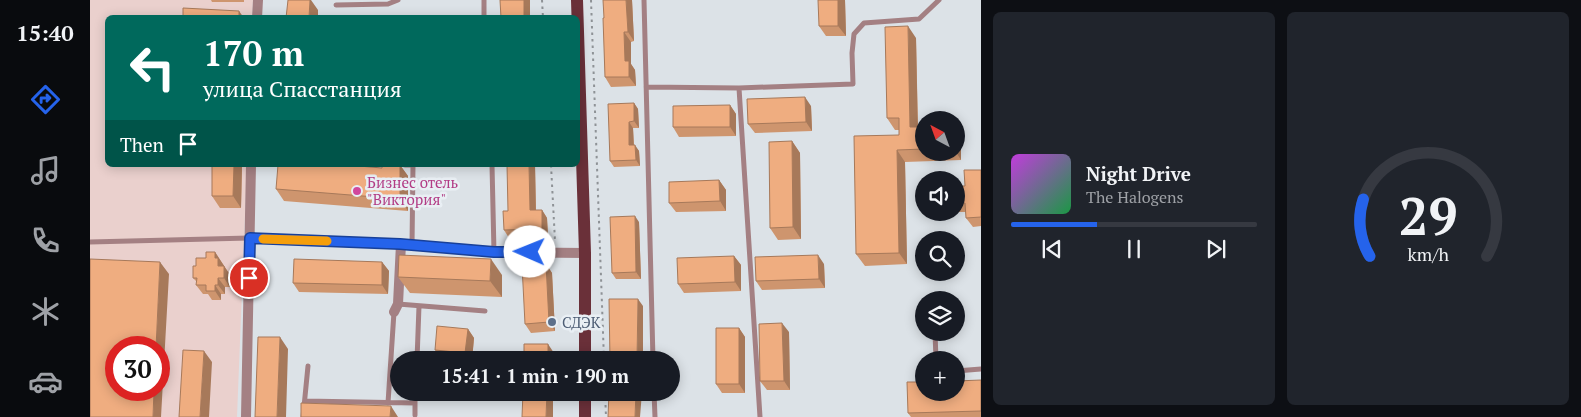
<!DOCTYPE html>
<meta charset="utf-8">
<style>
:root{--surface:#171b24;--page:#20242c;--text:#f1f3f6;--muted:#9ea1a6;--line:#363941;--accent:#2563eb}
body{margin:0;font-family:"PT Serif",serif;background:var(--page);color:var(--text);height:100vh;display:flex;flex-direction:column;font-size:19px;white-space:nowrap}
*{box-sizing:border-box;margin:0}
p{font-size:16px;color:var(--muted)}
.icon{flex:none;width:28px;height:28px;fill:none;stroke:currentColor;stroke-width:2;stroke-linecap:round;stroke-linejoin:round}
.map{position:relative;flex:1;overflow:hidden}
.panel{display:flex;flex-direction:column;gap:12px;padding:12px;background:#0d0f14;width:600px}
.panel>*{flex:none}
.top-card{position:absolute;left:15px;top:15px;width:475px;height:152px;border-radius:8px;box-shadow:0 2px 12px #0003;background:#00695c;color:#fff;overflow:hidden}
.needle{width:32px;rotate:319deg}
.tools{position:absolute;left:825px;top:111px;display:grid;gap:10px}
.tools a{display:grid;place-items:center;width:50px;height:50px;border-radius:50%;background:var(--surface);box-shadow:0 2px 12px #0003;font-size:25px}
.speed{position:absolute;left:15px;top:336px;display:flex;gap:10px;font-size:25px;font-weight:700;text-align:center}
.speed>*{display:grid;place-content:center;width:65px;height:65px;border-radius:50%;background:var(--surface);box-shadow:0 2px 12px #0003;line-height:1}
.speed .limit{border:8px solid #d22;background:#fff;color:#111}
.pin{position:absolute;display:grid;place-items:center;width:42px;height:42px;color:#fff;margin:-21px;border:2px solid #fff;border-radius:50%;box-shadow:0 1px 5px #0007}
.me{position:absolute;width:55px;margin:-28px;rotate:271deg;stroke-linejoin:round;filter:drop-shadow(0 0 4px #0008)}
.turn{display:flex;align-items:center;gap:18px;height:105px;padding:0 15px;font-size:22px}
.turn .icon{width:65px;height:65px;stroke-width:2.5}
.turn b{display:block;font-size:35px;line-height:42px}
.then{display:flex;align-items:center;height:48px;padding:0 15px;background:#0003;gap:10px;font-size:19px}
.panel .tile{flex:1;display:flex;flex-direction:column;justify-content:center;gap:8px;min-width:0;padding:0 18px;border-radius:8px;background:var(--page)}
.panel .dial{align-items:center;gap:0}
.dial svg{height:130px;overflow:visible;fill:none;stroke:var(--line);stroke-width:7;stroke-linecap:round;text-anchor:middle}
.dial text{fill:var(--text);stroke:none}
.song{display:flex;align-items:center;gap:15px}
.cover{width:60px;height:60px;border-radius:8px;background:linear-gradient(135deg,hsl(290 70% 55%),hsl(140 70% 35%))}
.played{height:5px;border-radius:2px;background:linear-gradient(90deg,var(--accent) 35%,var(--line) 35%)}
.keys{display:flex;justify-content:space-around;direction:ltr}
.panel .tiles{flex:1;display:grid;gap:12px;grid-template-columns:repeat(2,1fr)}
.trip{position:absolute;left:300px;top:351px;width:290px;height:50px;border-radius:25px;background:var(--surface);box-shadow:0 2px 12px #0003;font-weight:700;line-height:50px;text-align:center}
main{display:flex;flex:1;min-height:0}
.dock{display:flex;flex-direction:column;width:90px;justify-content:space-around;align-items:center;background:#090b0e;color:var(--muted)}
.dock .icon{width:35px;height:35px}
.dock .on{color:var(--accent)}
.dock b{font-size:22px;color:var(--text)}
.map>svg:first-child{display:block}
.industrial{fill:#ead0cd;fill-rule:evenodd}
.lines{fill:none;stroke-linecap:round;stroke-linejoin:round}
.path{stroke:#8e9296;stroke-width:2;stroke-dasharray:2.5 4;stroke-linecap:butt}
.lane{stroke:#a48083;stroke-width:5}
.street{stroke:#a48083;stroke-width:10}
.primary{stroke:#6a3039;stroke-width:12}
.wall{fill:#ce956e}
.shaded-wall{fill:#a7795a}
.building{fill:#efad80;stroke:#a7795a}
.route-casing{stroke:#184099;stroke-width:12}
.route{stroke:#2563eb;stroke-width:9}
.slow{stroke:#f59e0b;stroke-width:9}
.hotel-dot{fill:#d1479c;stroke:#e9eff4;stroke-width:2}
.service-dot{fill:#5c6f8a;stroke:#e9eff4;stroke-width:2}
.labels{text-anchor:middle;dominant-baseline:central;stroke-width:5;stroke-linejoin:round;paint-order:stroke}
.hotel-label{font-size:15px;fill:#b23c85;stroke:#e9eff4;text-anchor:start}
.service-label{font-size:15px;fill:#4e5e75;stroke:#e9eff4;text-anchor:start}
</style>
<main>
<nav class="dock">
<b>15:40</b>
<svg class="icon on" aria-label="directions" viewBox="0 0 24 24"><path d="M12 3l9 9-9 9-9-9zM9 14v-3h6M13 9l2 2-2 2"/></svg>
<svg class="icon" aria-label="music" viewBox="0 0 24 24"><path d="M9 18V5l10-2v13"/><circle cx="6" cy="18" r="3"/><circle cx="16" cy="16" r="3"/></svg>
<svg class="icon" aria-label="phone" viewBox="0 0 24 24"><path d="M5 4h4l2 5-3 2q2 4 5 5l2-3 5 2v4C11 20 4 13 5 4z"/></svg>
<svg class="icon" aria-label="climate" viewBox="0 0 24 24"><path d="M12 3v18M4 7l16 10M4 17L20 7"/></svg>
<svg class="icon" aria-label="car" viewBox="0 0 24 24"><path d="M5 17H2v-5l4-1 3-4h7l3 4 3 1v5h-3M9 17h6M6 11h13"/><circle cx="7" cy="17" r="2"/><circle cx="17" cy="17" r="2"/></svg>
</nav>
<div class="map">
<svg width="891" height="417" viewBox="0 0 891 417">
<rect width="100%" height="100%" fill="#dce2e7"/>
<path class="industrial" d="M0,0H163L162,17L18,18V165H157L147,417H0ZM26,348H69V390H26Z"/>
<g class="lines">
<path class="path" d="M452,0L453,18
M501,0L514,360
M461,165L465,241
M515,392L516,417"/>
<path class="lane" d="M554,0L563,360
M246,5L298,4L308,0
M392,18L394,16V0
M556,87L649,88L763,84L762,53L764,34L774,23L829,19L849,0
M649,88L670,417
M315,165H323L322,245
M402,165L404,252
M0,242L159,238
M308,304L395,311
M845,332L846,360
M327,360L329,306
M866,371L891,369
M564,392L565,417
M215,401L325,403
M298,403L304,312
M325,415V392
M213,417L218,366"/>
<path class="street" d="M167,18L168,0
M160,238L311,244L404,252L495,253
M304,312L308,304L311,244
M156,417L161,165"/>
<path class="primary" d="M487,0L495,253V360
M495,392V417"/>
</g>
<path class="wall" d="M121,0H154V2H122Z
M542,0L544,41L541,42V64L545,70L546,86L521,87L515,77L514,18Z
M755,0L756,36H736L729,26Z
M826,38L828,127H834V152H866V131L871,138V160L815,162L817,264L775,266L766,254L809,135V130H805L797,118Z
M544,103L548,109L549,128H543L544,145L549,151L550,166L524,167L520,161Z
M640,105L646,114V136L589,137L583,127Z
M721,106L722,131L665,133L658,124Z
M702,141L710,153L711,239L688,240L680,228Z
M122,165H152L151,208H130L122,196Z
M310,165L318,176V211L194,201L186,189L292,168Z
M445,165L446,210H452L457,218L458,237L419,238L414,230L418,211Z
M891,170V226L883,227L876,218V212H866V186H875Z
M629,180L636,190V211L586,212L579,203Z
M549,222L551,279H526L522,273Z
M125,252L140,275V287H135V294H131V300H122L118,294H113L106,285L107,282L103,278L106,266L116,258Z
M644,256L651,265V291L594,293L588,284Z
M292,262L299,271L298,294L209,292L203,283Z
M456,264L462,273L465,331L441,333L435,324Z
M734,264L735,288L672,290L666,281Z
M412,275V297L320,293L308,277Z
M649,328L655,337V393H632L626,384Z
M378,329L384,338L382,360L351,359L345,350Z
M699,332L700,390H677L670,381Z
M891,380V417H821L818,413Z"/>
<path class="shaded-wall" d="M220,0H221L228,10V18H219Z
M434,0H440V18H434Z
M536,0H542L544,41L538,32Z
M748,0H755L756,36L748,26Z
M149,11L154,18H149Z
M818,26L826,38L828,139L820,127Z
M534,32L541,42V64L545,70L546,86L539,77L535,61Z
M715,97L721,106L722,131L716,122Z
M544,103L548,109L549,128L544,121Z
M640,105L646,114V136L640,127Z
M539,122L543,128L544,151L539,145Z
M866,131L871,138V160L866,152Z
M702,141L710,153L711,239L703,227Z
M545,145L549,151L550,166L546,160Z
M807,150L815,162L817,264L809,253Z
M144,165H152L151,208L143,196Z
M310,165L318,176V211L310,199Z
M439,165H445L446,218L440,210Z
M629,180L636,190V211L630,201Z
M452,210L457,218L458,237L452,229Z
M545,216L549,222L551,279L546,272Z
M125,252L140,275V287L134,278L125,258Z
M728,255L734,264L735,288L729,279Z
M644,256L651,265V291L645,282Z
M401,259L412,275V297L400,281Z
M70,262L79,274L71,417H63L64,390H69V348H66Z
M292,262L299,271L298,294L292,285Z
M456,264L462,273L465,331L459,322Z
M128,278L135,287V294L128,285Z
M125,285L131,294V300L125,291Z
M548,299L553,306V360H547Z
M692,323L699,332L700,390L694,381Z
M649,328L655,337V393L649,384Z
M378,329L384,338L382,360H380L375,353Z
M190,337L198,349L196,417H187Z
M458,344L464,353V360H458Z
M114,351L122,362L119,417H110Z
M457,392H463V417H456Z
M546,392H552L550,417H545Z
M301,406L308,417H300Z"/>
<path class="building" d="M198,0H220L219,18H196Z
M410,0H434V18H411Z
M513,0H536L538,32H534L535,61H539V77H515L513,18H514Z
M728,0H748V26H729Z
M93,8L149,11V18H93Z
M818,26L820,127H834V149L807,150L809,253L766,254L764,136L809,135V118H797L795,27Z
M715,97L716,122L658,124L657,99Z
M544,103V121L539,122V145H545L546,160L520,161L518,104Z
M640,105V127H583V106Z
M702,141L703,227L680,228L679,142Z
M122,165H144L143,196H122Z
M188,165H257L292,168V165H310V199L186,189Z
M417,165H439L440,210H452V229L414,230L413,211H418Z
M874,170H891V217L876,218L875,203H866V186H875Z
M629,180L630,201L579,203V182Z
M545,216L546,272L522,273L520,217Z
M116,252H125V258H128V266H134V278H128V285H125V291H116V285H106L107,278H103V266H106V258H116Z
M309,255L401,259L400,281L308,277Z
M728,255L729,279L666,281L665,257Z
M644,256L645,282L588,284L587,258Z
M0,259L70,262L66,348H26V390H64L63,417H0Z
M204,259L292,262V285L203,283Z
M456,264L459,322L435,324L432,265Z
M519,299H548L547,360H520Z
M692,323L694,381H670L669,324Z
M347,326L378,329L375,353L345,350Z
M626,328H649V384H626Z
M168,337H190L187,417H165Z
M434,344H458V360H434Z
M93,350L114,351L110,417H89Z
M891,380V411L818,413L817,382H834V392H866V381Z
M433,392H457L456,417H432Z
M519,392H546L545,417H518Z
M211,403L301,406L300,417H211Z"/>
<g class="lines">
<g class="route-casing">
<path id="route" d="M159,278L160,238L310,244L404,252H440"/>
</g>
<use href="#route" class="route"/>
<path class="slow" d="M173,239L237,241"/>
</g>
<circle class="hotel-dot" cx="267" cy="191" r="5"/>
<circle class="service-dot" cx="462" cy="322" r="5"/>
<g class="labels">
<g class="hotel-label">
<text x="277" y="182">Бизнес отель<tspan x="277" dy="17">"Виктория"</tspan></text>
</g>
<g class="service-label">
<text x="472" y="322">СДЭК</text>
</g>
</g>
</svg>
<div class="tools">
<a><svg class="needle" viewBox="-14 -14 28 28"><path d="M0-13l5 13h-10z" fill="#e53935"/><path d="M0 13l5-13h-10z" fill="#9ea1a6"/></svg></a>
<a><svg class="icon" aria-label="sound" viewBox="0 0 24 24"><path d="M4 9h4l5-4v14l-5-4H4zM17 9q2 3 0 6"/></svg></a>
<a><svg class="icon" aria-label="search" viewBox="0 0 24 24"><circle cx="10" cy="10" r="6"/><path d="M15 15l6 6"/></svg></a>
<a><svg class="icon" aria-label="layers" viewBox="0 0 24 24"><path d="M12 4l9 5-9 5-9-5zM3 14l9 5 9-5"/></svg></a>
<a>+</a>
</div>
<div class="speed"><div class="limit">30</div></div>
<div class="pin" style="left:159px;top:278px;background:#d93025"><svg class="icon" aria-label="arrive" viewBox="0 0 24 24"><path d="M6 21V4h12l-3 4 3 4H6"/></svg></div>
<svg class="me" style="left:440px;top:252px" viewBox="-20 -20 40 40"><circle r="19" fill="#fff"/><path d="M0-13L10 11 0 6-10 11z" fill="#2563eb"/></svg>
<div class="trip">15:41 · 1 min · 190 m</div>
<div class="top-card">
<div class="turn"><svg class="icon" aria-label="left" viewBox="0 0 24 24"><path d="M17 20v-9H6M10 6l-5 5 5 5"/></svg><div><b>170 m</b>улица Спасстанция</div></div>
<div class="then">Then<svg class="icon" aria-label="arrive" viewBox="0 0 24 24"><path d="M6 21V4h12l-3 4 3 4H6"/></svg></div>
</div>
</div>
<section class="panel">
<div class="tiles">
<div class="tile">
<div class="song"><i class="cover"></i><div><b>Night Drive</b><p>The Halogens</p></div></div>
<div class="played"></div>
<div class="keys"><svg class="icon" aria-label="previous" viewBox="0 0 24 24"><path d="M18 5L8 12l10 7zM5 5v14"/></svg><svg class="icon" aria-label="pause" viewBox="0 0 24 24"><path d="M8 5v14M16 5v14"/></svg><svg class="icon" aria-label="next" viewBox="0 0 24 24"><path d="M6 5l10 7-10 7zM19 5v14"/></svg></div>
</div>
<div class="tile dial"><svg viewBox="0 0 100 80">
<path d="M14 69A42 42 0 1 1 86 69"/>
<path d="M14 69A42 42 0 0 1 10 34" stroke="#2563eb"/>
<text x="50" y="56" font-size="32" font-weight="700">29</text>
<text x="50" y="72" font-size="11">km/h</text>
</svg></div>
</div>
</section>
</main>
